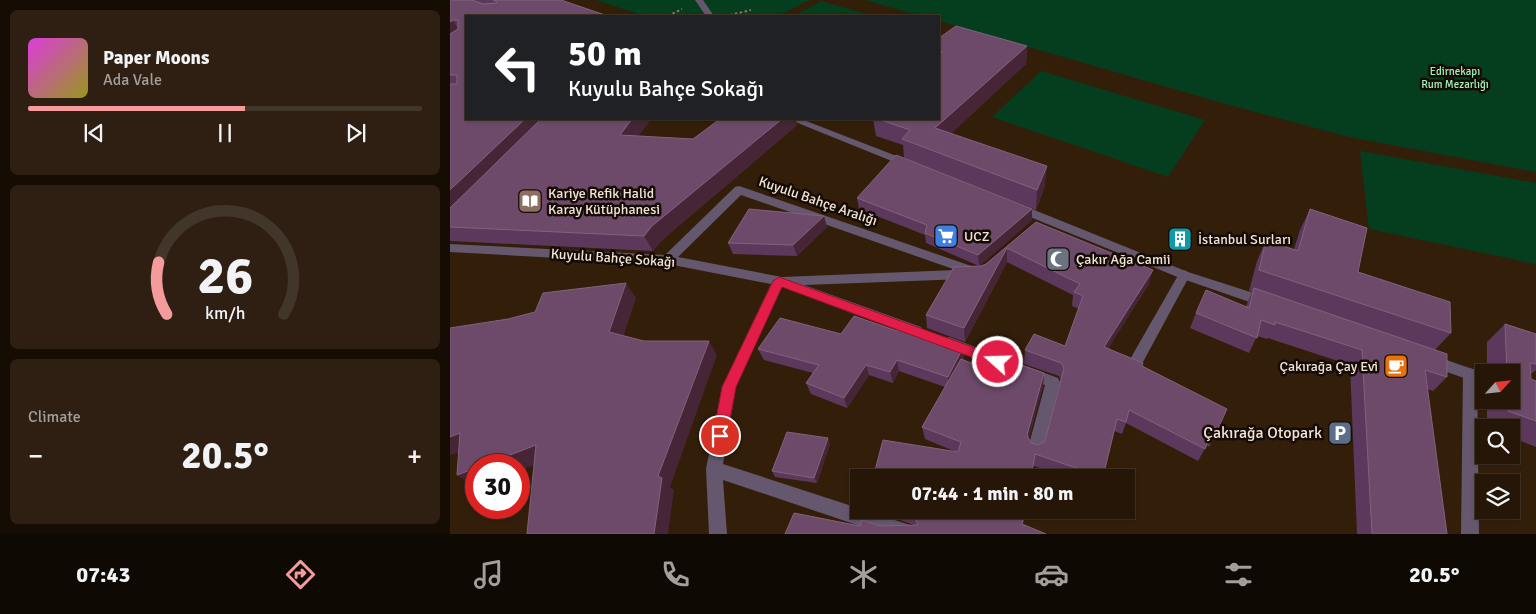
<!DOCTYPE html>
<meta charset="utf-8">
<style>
:root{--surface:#261608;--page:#2e1f12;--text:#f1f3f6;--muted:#a49f9c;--line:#423529;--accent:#f59b9b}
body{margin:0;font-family:Signika,sans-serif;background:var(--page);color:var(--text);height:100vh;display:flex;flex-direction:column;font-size:19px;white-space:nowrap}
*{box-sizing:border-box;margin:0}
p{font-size:16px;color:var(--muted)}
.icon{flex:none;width:28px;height:28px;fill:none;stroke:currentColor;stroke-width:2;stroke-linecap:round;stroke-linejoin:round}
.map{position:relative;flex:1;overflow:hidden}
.sheet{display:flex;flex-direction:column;gap:10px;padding:10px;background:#150c04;width:450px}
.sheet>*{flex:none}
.top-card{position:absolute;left:15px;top:15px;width:475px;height:105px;border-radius:0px;box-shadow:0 1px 4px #0004,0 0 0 1px var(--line);background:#202124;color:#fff;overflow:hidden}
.needle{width:32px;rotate:63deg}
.fabs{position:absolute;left:1025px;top:364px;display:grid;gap:10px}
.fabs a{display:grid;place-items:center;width:45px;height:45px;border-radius:0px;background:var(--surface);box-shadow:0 1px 4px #0004,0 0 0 1px var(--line);font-size:25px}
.speed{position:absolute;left:15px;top:454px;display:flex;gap:10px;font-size:25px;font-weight:700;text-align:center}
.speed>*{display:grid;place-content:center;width:65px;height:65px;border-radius:50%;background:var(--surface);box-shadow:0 1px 4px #0004,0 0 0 1px var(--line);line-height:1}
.speed .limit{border:8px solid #d22;background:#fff;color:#111}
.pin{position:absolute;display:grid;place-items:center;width:42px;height:42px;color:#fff;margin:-21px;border:2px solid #fff;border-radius:50%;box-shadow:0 1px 5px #0007}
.me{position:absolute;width:55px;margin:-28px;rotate:290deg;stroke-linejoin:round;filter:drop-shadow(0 0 4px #0008)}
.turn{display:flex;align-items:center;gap:18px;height:105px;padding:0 20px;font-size:22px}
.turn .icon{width:65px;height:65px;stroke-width:2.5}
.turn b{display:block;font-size:35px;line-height:42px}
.big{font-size:38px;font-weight:700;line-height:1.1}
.sheet .card{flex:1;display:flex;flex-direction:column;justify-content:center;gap:8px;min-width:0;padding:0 18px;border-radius:8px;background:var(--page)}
.sheet .dial{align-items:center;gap:0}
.dial svg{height:130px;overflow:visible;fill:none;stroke:var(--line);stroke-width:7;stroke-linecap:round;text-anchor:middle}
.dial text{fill:var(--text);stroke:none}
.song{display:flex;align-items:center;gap:15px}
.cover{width:60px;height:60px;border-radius:8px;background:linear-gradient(135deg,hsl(300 70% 55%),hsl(60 70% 35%))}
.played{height:5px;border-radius:2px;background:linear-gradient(90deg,var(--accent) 55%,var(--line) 55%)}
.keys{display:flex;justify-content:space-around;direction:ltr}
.heat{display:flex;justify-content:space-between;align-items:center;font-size:28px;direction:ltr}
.trip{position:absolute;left:400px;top:469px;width:285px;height:50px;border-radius:0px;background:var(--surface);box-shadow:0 1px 4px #0004,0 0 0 1px var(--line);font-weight:700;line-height:50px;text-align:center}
.tab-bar{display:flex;height:80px;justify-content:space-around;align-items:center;background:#0f0903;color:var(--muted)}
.tab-bar .icon{width:35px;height:35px}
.tab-bar .current{color:var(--accent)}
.tab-bar b{font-size:22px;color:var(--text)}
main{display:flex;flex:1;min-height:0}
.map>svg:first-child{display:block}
.green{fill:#053e1f}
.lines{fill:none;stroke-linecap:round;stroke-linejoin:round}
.path{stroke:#8a7768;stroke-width:2;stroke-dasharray:2.5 2.5;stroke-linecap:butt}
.pedestrian{fill:#65586e;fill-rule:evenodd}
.minor{fill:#65586e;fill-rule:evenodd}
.tertiary{fill:#65586e;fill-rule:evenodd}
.wall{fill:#5d385d}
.shaded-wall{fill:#462636}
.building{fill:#6d4a6a;stroke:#82627c}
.route{fill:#e11d48;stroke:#92132f}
.labels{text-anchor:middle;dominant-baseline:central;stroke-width:5;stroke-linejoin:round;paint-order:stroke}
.far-park-label{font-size:11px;fill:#a1f4ba;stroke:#140b04}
.poi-label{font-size:14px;fill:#f2e3d8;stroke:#140b04;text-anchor:start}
.street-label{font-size:14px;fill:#f2e3d8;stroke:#140b04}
.near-poi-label{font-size:16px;fill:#f2e3d8;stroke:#140b04;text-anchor:end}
</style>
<main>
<section class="sheet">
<div class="card">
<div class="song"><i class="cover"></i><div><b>Paper Moons</b><p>Ada Vale</p></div></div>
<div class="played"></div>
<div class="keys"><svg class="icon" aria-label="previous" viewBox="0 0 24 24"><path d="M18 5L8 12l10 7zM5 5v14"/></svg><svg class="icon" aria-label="pause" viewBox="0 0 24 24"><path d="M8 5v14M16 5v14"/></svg><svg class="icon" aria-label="next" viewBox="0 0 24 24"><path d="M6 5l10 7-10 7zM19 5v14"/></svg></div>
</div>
<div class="card dial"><svg viewBox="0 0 100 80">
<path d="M14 69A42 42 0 1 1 86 69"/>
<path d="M14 69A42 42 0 0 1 9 37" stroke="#f59b9b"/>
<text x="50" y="56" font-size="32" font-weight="700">26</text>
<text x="50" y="72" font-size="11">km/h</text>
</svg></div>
<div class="card"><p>Climate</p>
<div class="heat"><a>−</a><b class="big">20.5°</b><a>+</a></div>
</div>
</section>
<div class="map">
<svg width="1086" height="534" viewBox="0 0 1086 534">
<rect width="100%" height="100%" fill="#331e0a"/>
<path class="green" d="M146,0H360L328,16H194Z
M415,0H1086V172L899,137L772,103L489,21V16H471Z
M371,1L424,16H344Z
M591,71L755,120L718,177L542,117Z
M910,151L1086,183V264L919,229Z"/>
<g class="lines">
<path class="path" d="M280,15L301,10
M218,16L232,9"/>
<path class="pedestrian" d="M245,0H253L264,16H256Z"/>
<path class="minor" d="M289,186L530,269L532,272L530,275H521L515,279L354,285L471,327L473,331L471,335L466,337L332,287L286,387L273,464L460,525L466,528L469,534H434L273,480L277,534H259L256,469L272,387L321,284L218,264L0,252V244L215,255L285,187ZM291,195L506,270L332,277L228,257Z
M734,270L738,272L740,275L693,362L688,364L683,362L681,358L683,354L730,272Z
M499,337L608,378L610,382L592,453L586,455L580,453L578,448L595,385L494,347L492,343L494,339Z
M1020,368L1025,370L1027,374L1029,534H1011L1013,374L1015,370Z"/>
<path class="tertiary" d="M338,119H351L462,162L463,164L458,167L454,166Z
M567,203L738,272L819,298L821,302L819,306L814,307L730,278L563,210L561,207L563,204Z
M982,355L1034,373V385L977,365L975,361L977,357Z"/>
</g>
<path class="wall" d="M0,0H111L16,119H201L188,136L243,139L347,125L211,241L203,251L0,241Z
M489,38L577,46L576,64L501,133L595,186L586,210L454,158L453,145L426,136L423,119H489Z
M407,198L582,209V220L529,266L476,243L475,235L409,209Z
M860,209L908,272L1001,333L985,350L997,377L983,391L977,389L997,534H907L900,365L818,338L817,339L807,336L799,353L740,328L746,313L796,306L802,292L799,291L807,261L816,240L844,249L850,230Z
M586,222L699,284L658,348L693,366L765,435L759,447L757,445L748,461L676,423L672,434L664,431L652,478H617L584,466L504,451L475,439L472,427L495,387L449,371L443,383L419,375L397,408L361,394L356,383L363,373L314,360L308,349L391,334L447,331L514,346V357L513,360L560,378L594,373L593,386L579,438L581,443L588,445L595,441L611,380L609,376L574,364L575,350L615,346L629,309L622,306L623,295L557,262L515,342L477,328L476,315L531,266L536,264Z
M377,227L347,256L283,254L278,243Z
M1055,324L1086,334V370L1081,374V379L1086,381V447L1061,437V428H1037V400H1061V372H1037V342Z
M380,444L367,483L325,477L322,471Z
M421,510H576L573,524L410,526L464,525Z"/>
<path class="shaded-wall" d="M3,20L12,34L0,44V22Z
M577,46L576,64L487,147L485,128Z
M75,119H100L0,218V190Z
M182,119H201L178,150L170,135Z
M332,119H346L347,125L211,241L203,251L194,236L202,226Z
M597,166L595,186L586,210L587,190Z
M582,209V220L529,266L528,255Z
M374,216L377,227L347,256L343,245Z
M557,248V262L515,342L514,328Z
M703,270L699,284L651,360L654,347Z
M176,283L186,298L170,347L159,332Z
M259,341L267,355L220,487L224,490L218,534H204L208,476Z
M514,346V357L499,388L498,377Z
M447,360L449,371L443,383L440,372Z
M416,365L419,375L397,408L394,398Z
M594,373L593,386L576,448L577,435Z
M10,433L28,447L0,455V437Z
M378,438L380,444L367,483L364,478Z
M86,445L101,458L69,471V465H34Z
M26,468V488L7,475Z"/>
<path class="building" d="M0,0H22L33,4L47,3L46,1L43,0H111L158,16H16V119H75L0,190V84H7V75H0V34L8,29V20H3L0,22Z
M506,26L577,46L485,128L597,166L587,190L452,139L460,130L428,119H489V55L492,52L489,49V38Z
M91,119H182L170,135L243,139L270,119H332L202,226L194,236L0,227V208Z
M446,155L582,209L528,255L475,233L477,225L407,198Z
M299,209L374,216L343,245L278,243Z
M860,209L917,228L908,272L1000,302L1001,333L809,270L816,240L848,251Z
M586,222L703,270L654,347L693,363L692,366L777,409L765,435L762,433L755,449L679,410L676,422L667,419L653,477L585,454L581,478H423L433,440L508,452L511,442L472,427L511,359L560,378L568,364L594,373L577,435L581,443L588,445L595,441L614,368L611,363L575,350L584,334L615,346L633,296L624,292L630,284L557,248L514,328L476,315L504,267L531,266L536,264Z
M176,283L159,332L194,341H259L208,476L212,478L204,534H77L86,445L34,465H26V468L7,475L10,433L0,437V328L58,319L85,312L93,293Z
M804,288L997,354V377L975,370L997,534H922L912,350L825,322V325L811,320L807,338L746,313L756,290L799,308Z
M404,316L447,331L450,324L514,346L498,377L447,360L440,372L416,365L394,398L356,383L369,365L308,349L330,318L391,334Z
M1055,324L1086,334V364L1080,363L1081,379L1086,381V421L1058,411L1057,400H1061V372H1057Z
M337,432L378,438L364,478L322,471Z
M447,510H575L572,524L596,534H335L344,513L410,526L412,520L430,526L468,525L464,516Z"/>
<path class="route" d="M329,277L553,358L555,362L553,365L548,367L332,287L286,387L277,436L275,441L270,443L265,441L263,436L272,387L323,281Z"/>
<defs>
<g id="library-square" transform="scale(1.25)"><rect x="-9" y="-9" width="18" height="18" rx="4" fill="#8d6e63" stroke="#140b04"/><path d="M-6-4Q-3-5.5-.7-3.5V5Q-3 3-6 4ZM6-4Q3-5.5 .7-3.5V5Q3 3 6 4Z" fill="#fff"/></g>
<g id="supermarket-square" transform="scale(1.25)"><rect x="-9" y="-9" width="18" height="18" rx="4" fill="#3f7fe0" stroke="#140b04"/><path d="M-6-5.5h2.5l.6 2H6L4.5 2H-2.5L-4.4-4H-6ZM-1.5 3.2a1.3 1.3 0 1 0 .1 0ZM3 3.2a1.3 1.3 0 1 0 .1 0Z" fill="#fff"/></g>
<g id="building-square" transform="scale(1.25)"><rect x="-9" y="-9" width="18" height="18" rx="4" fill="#0f9aa8" stroke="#140b04"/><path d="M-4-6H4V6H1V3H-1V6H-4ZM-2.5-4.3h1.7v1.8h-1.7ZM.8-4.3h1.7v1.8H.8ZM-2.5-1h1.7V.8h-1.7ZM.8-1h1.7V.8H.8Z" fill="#fff"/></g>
<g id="mosque-square" transform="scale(1.25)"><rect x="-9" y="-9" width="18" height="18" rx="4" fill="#6b7280" stroke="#140b04"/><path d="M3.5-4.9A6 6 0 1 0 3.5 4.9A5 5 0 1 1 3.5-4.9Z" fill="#fff"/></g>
<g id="cafe-square" transform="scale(1.25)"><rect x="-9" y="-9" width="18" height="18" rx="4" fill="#e8710a" stroke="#140b04"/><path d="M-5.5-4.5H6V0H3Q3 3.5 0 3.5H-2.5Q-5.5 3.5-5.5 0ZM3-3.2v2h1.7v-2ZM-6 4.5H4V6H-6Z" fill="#fff"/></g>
<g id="parking-square" transform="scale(1.25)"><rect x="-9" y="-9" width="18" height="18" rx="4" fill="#5c6f8a" stroke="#140b04"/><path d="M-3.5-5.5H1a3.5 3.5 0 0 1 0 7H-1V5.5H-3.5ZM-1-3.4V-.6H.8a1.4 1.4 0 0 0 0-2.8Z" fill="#fff"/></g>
</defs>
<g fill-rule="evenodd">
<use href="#library-square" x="80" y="201"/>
<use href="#supermarket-square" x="496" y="236"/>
<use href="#building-square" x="730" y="239"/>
<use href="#mosque-square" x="608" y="259"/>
<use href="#cafe-square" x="946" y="366"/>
<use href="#parking-square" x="890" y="433"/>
</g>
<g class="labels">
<g class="far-park-label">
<text x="1005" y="71">Edirnekapı<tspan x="1005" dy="13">Rum Mezarlığı</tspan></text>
</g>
<g class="poi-label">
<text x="98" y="193">Kariye Refik Halid<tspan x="98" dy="16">Karay Kütüphanesi</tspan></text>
<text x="514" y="236">UCZ</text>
<text x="748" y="239">İstanbul Surları</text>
<text x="626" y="259">Çakır Ağa Camii</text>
<text x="928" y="366" text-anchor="end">Çakırağa Çay Evi</text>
</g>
<g class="street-label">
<text transform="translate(368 201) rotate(19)">Kuyulu Bahçe Aralığı</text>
<text transform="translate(163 258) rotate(4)">Kuyulu Bahçe Sokağı</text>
</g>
<g class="near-poi-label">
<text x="872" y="433">Çakırağa Otopark</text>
</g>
</g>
</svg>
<div class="fabs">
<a><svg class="needle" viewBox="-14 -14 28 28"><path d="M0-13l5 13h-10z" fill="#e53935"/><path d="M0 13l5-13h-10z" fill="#a49f9c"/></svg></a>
<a><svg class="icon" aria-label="search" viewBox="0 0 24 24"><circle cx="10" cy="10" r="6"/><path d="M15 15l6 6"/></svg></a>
<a><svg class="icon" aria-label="layers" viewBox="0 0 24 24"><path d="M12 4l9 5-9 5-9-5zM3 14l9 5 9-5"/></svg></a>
</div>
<div class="speed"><div class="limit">30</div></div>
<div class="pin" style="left:270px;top:436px;background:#d93025"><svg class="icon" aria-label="arrive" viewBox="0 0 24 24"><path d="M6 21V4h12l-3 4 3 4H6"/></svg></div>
<svg class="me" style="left:548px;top:362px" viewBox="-20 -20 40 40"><circle r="17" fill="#e11d48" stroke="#fff" stroke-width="3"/><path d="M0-11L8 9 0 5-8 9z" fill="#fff"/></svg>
<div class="trip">07:44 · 1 min · 80 m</div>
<div class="top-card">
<div class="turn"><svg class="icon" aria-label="left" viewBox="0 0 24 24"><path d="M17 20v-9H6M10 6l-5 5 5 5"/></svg><div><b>50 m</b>Kuyulu Bahçe Sokağı</div></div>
</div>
</div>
</main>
<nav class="tab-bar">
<b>07:43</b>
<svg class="icon current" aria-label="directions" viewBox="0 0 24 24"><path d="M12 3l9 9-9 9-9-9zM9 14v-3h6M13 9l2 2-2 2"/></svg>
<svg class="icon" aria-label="music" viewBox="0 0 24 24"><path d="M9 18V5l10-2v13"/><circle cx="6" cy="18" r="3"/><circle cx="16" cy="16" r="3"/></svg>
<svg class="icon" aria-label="phone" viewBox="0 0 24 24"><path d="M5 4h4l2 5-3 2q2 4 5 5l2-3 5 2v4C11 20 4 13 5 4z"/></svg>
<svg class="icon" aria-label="climate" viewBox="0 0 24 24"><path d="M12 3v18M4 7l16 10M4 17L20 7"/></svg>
<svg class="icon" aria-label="car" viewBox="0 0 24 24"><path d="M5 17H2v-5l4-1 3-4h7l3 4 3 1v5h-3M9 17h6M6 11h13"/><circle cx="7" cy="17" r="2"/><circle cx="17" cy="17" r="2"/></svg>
<svg class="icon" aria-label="filters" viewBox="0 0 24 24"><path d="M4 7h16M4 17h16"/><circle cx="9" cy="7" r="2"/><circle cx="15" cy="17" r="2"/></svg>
<b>20.5°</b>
</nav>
